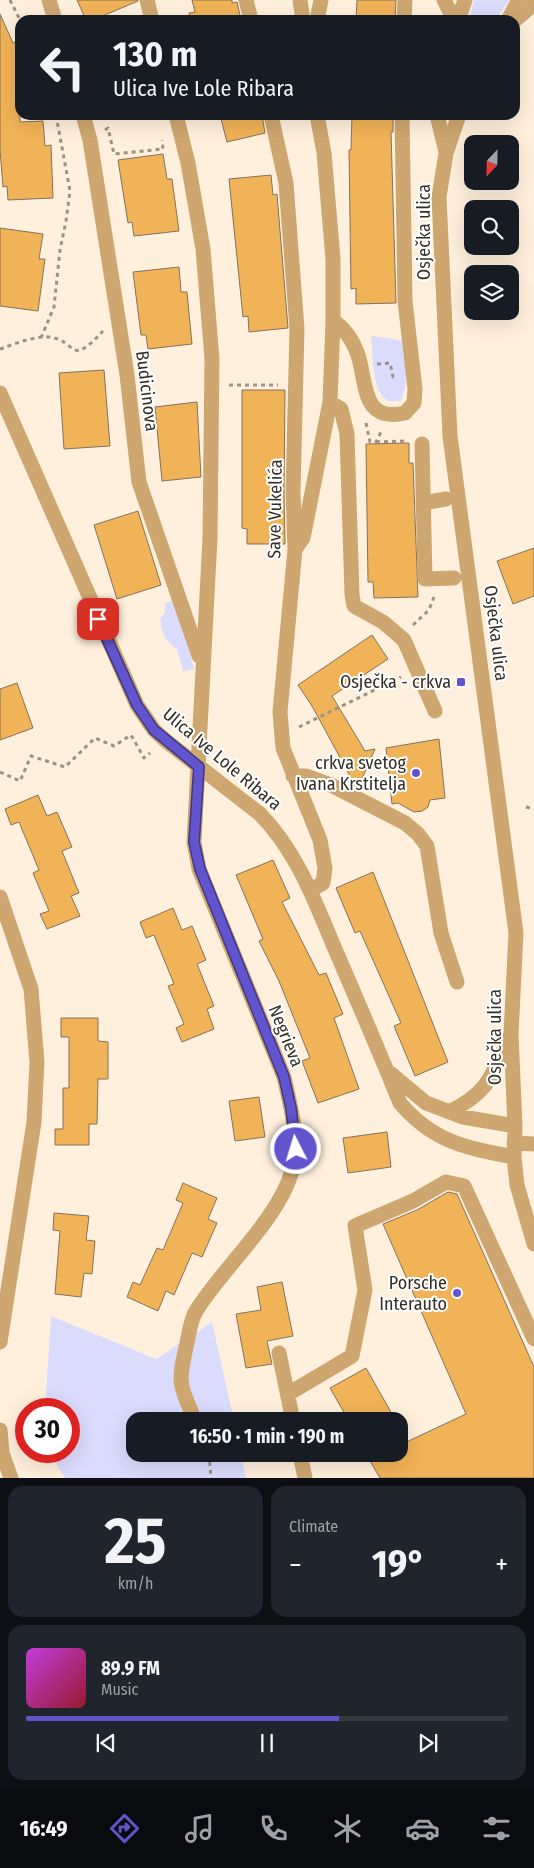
<!DOCTYPE html>
<meta charset="utf-8">
<style>
:root{--surface:#171b24;--page:#20242c;--text:#f1f3f6;--muted:#9ea1a6;--line:#363941;--accent:#6254cd}
body{margin:0;font-family:"Fira Sans Condensed",sans-serif;background:var(--page);color:var(--text);height:100vh;display:flex;flex-direction:column;font-size:19px;white-space:nowrap}
*{box-sizing:border-box;margin:0}
p{font-size:16px;color:var(--muted)}
.icon{flex:none;width:28px;height:28px;fill:none;stroke:currentColor;stroke-width:2;stroke-linecap:round;stroke-linejoin:round}
.map{position:relative;height:1478px;overflow:hidden}
.panel{display:flex;flex-direction:column;gap:8px;padding:8px;background:#0d0f14;flex:1}
.panel>*{flex:none}
.top-card{position:absolute;left:15px;top:15px;width:505px;height:105px;border-radius:15px;box-shadow:0 5px 20px #0002;background:#171b24;color:var(--text);overflow:hidden}
.needle{width:32px;rotate:202deg}
.buttons{position:absolute;left:464px;top:135px;display:grid;gap:10px}
.buttons a{display:grid;place-items:center;width:55px;height:55px;border-radius:10px;background:var(--surface);box-shadow:0 5px 20px #0002;font-size:25px}
.speed{position:absolute;left:15px;top:1398px;display:flex;gap:10px;font-size:25px;font-weight:700;text-align:center}
.speed>*{display:grid;place-content:center;width:65px;height:65px;border-radius:50%;background:var(--surface);box-shadow:0 5px 20px #0002;line-height:1}
.speed .limit{border:8px solid #d22;background:#fff;color:#111}
.pin{position:absolute;display:grid;place-items:center;width:42px;height:42px;color:#fff;margin:-21px;border-radius:10px;box-shadow:0 2px 8px #0006}
.me{position:absolute;width:55px;margin:-28px;rotate:355deg;stroke-linejoin:round;filter:drop-shadow(0 0 4px #0008)}
.turn{display:flex;align-items:center;gap:18px;height:105px;padding:0 15px;font-size:22px}
.turn .icon{width:65px;height:65px;stroke-width:2.5}
.turn b{display:block;font-size:35px;line-height:42px}
.big{font-size:38px;font-weight:700;line-height:1.1}
.panel .widget{flex:1;display:flex;flex-direction:column;justify-content:center;gap:8px;min-width:0;padding:0 18px;border-radius:15px;background:var(--page)}
.panel .dial{align-items:center;gap:0}
.dial b{font-size:65px;line-height:1}
.song{display:flex;align-items:center;gap:15px}
.cover{width:60px;height:60px;border-radius:8px;background:linear-gradient(135deg,hsl(290 70% 55%),hsl(350 70% 35%))}
.played{height:5px;border-radius:2px;background:linear-gradient(90deg,var(--accent) 65%,var(--line) 65%)}
.keys{display:flex;justify-content:space-around;direction:ltr}
.heat{display:flex;justify-content:space-between;align-items:center;font-size:28px;direction:ltr}
.panel .tiles{flex:1;display:grid;gap:8px;grid-template-columns:1fr 1fr}
.widget:last-child{grid-column:span 2}
.trip{position:absolute;left:126px;top:1412px;width:282px;height:50px;border-radius:15px;background:var(--surface);box-shadow:0 5px 20px #0002;font-weight:700;line-height:50px;text-align:center}
.tab-bar{display:flex;height:80px;justify-content:space-around;align-items:center;background:#090b0e;color:var(--muted)}
.tab-bar .icon{width:35px;height:35px}
.tab-bar .current{color:var(--accent)}
.tab-bar b{font-size:22px;color:var(--text)}
.map>svg:first-child{display:block}
.green{fill:#dbdcfd}
.building{fill:#f1b357;stroke:#83725d}
.lines{fill:none;stroke-linecap:round;stroke-linejoin:round}
.path{stroke:#9d9284;stroke-width:3;stroke-dasharray:4 4;stroke-linecap:butt}
.minor{stroke:#cea770;stroke-width:15}
.route-casing{stroke:#403785;stroke-width:12}
.route{stroke:#6254cd;stroke-width:9}
.poi-dot{fill:#6254cd;stroke:#fff;stroke-width:2}
.labels{text-anchor:middle;dominant-baseline:central;stroke-width:4;stroke-linejoin:round;paint-order:stroke}
.street-label{font-size:18px;fill:#352e25;stroke:#fff}
.poi-label{font-size:18px;fill:#352e25;stroke:#fff;text-anchor:end}
</style>
<div class="map">
<svg width="534" height="1478" viewBox="0 0 534 1478">
<rect width="100%" height="100%" fill="#fff0dd"/>
<path class="green" d="M474,0H510L495,20H469Z
M371,336L405,341L406,385L401,401H388C371,391 373,354 371,336Z
M176,599L194,669L183,671L177,649C164,640 162,633 160,618L165,613V603Z
M51,1316L156,1359L212,1322L234,1421H135V1454H241L246,1478H65L48,1451H69V1409H45Z"/>
<path class="building" d="M77,0H138V1L93,20H86Z
M192,0H232V3L237,2L241,20H190L189,13L195,12Z
M357,0H396L395,20H356Z
M0,14L13,43L20,40V122L43,121L45,146L51,145L53,198L8,200L7,186L3,187L0,150Z
M220,115H262L265,133L227,142Z
M352,115H393V132H391L396,303L356,304V288L351,289L349,150H351Z
M163,154L167,179H172L179,231L134,236L132,222L128,223L118,160Z
M271,175L273,195L277,194L288,328L249,332L248,316L243,317L229,179Z
M0,228L43,234L39,259H45L38,311L0,306Z
M179,267L181,292H187L192,344L148,349L146,335H141L133,272Z
M104,370L110,446L64,449L59,373Z
M242,390H285L284,492L285,544H247V529L242,528Z
M197,402L201,477L162,481L155,407Z
M409,443V463H413L418,597L374,598L373,582H368L366,444Z
M138,511L161,585L117,599L94,525Z
M534,548V596L513,604L497,561Z
M372,635L388,659L332,696L365,751L375,749L358,788L349,783V774L312,706L298,685Z
M17,683L33,728L0,740V689Z
M439,739L445,798L430,800L428,807L422,811L414,812L398,803L392,804L386,748Z
M38,795L47,816L57,812L72,847L62,851L79,893L71,896L80,916L47,929L40,914L49,911L33,873L39,870L19,822L11,825L5,809Z
M273,860L290,898L282,902L319,975L326,973L343,1014L334,1018L359,1089L318,1103L302,1061L310,1058L279,981L259,941L263,939L236,875Z
M373,872L448,1062L415,1076L394,1026L401,1023L360,931L355,933L336,888Z
M173,908L182,930L192,926L206,960L197,964L214,1006L207,1009L214,1029L182,1042L176,1028L184,1024L168,986L174,984L154,935L146,938L140,922Z
M61,1018H98V1041L108,1042V1079H98L97,1124H89V1145H55V1129H63V1088H69V1037H61Z
M259,1097L265,1137L235,1141L229,1101Z
M387,1132L391,1167L348,1173L343,1138Z
M183,1183L217,1198L208,1219L217,1223L202,1257L192,1253L174,1295L166,1291L158,1311L127,1297L133,1282L140,1285L157,1248L163,1250L183,1203L176,1200Z
M448,1192L457,1194L534,1367V1478H380L366,1454H400V1445L466,1414L383,1224L417,1210Z
M54,1213L89,1216L86,1240L95,1241L92,1274L84,1273L81,1297L55,1294L60,1231L53,1230Z
M282,1282L293,1336L267,1341L272,1364L246,1368L236,1314L261,1310L257,1287Z
M366,1368L396,1421H349L330,1388Z"/>
<g class="lines">
<path class="path" d="M10,0L20,20
M105,130L108,128L114,154L163,149L162,140
M41,338L54,307L60,250L66,221L70,191L56,115
M0,349C15,344 33,336 49,337C78,340 68,369 103,331
M377,364L390,363L393,377L397,378
M229,385H278
M366,423L370,442H376L382,430
M376,442L405,441
M413,625L429,610L434,597
M299,727L401,677
M0,772L20,781L31,756L65,767L95,738L114,746L131,735L144,758L150,753
M526,807L534,809
M209,1454L211,1478"/>
<path class="minor" d="M49,0L55,20
M147,0L152,20
M246,0L251,20
M300,0L303,20
M444,0L454,20
M317,20L321,0
M404,20L405,0
M458,20L465,0
M508,20L519,0
M515,20L534,4
M83,115L90,140L127,375L139,482L199,656
M176,115L188,163L203,249L212,359L210,538L194,842L199,869L284,1077C291,1109 301,1141 291,1174C277,1220 222,1269 196,1311C190,1320 189,1336 186,1347C179,1379 178,1383 192,1413
M271,115L286,183L297,329L293,492L295,549L280,712L283,748L320,840L325,868L323,883L311,890
M437,115L446,152
M459,115L446,153L439,197L450,436L516,933L511,1034L515,1126L514,1157L517,1185L534,1244
M333,321C346,329 353,341 358,355C367,383 361,423 405,413L414,403L415,389L405,301L402,115
M0,393L137,705L154,730L166,741L260,814C299,854 316,905 338,956C359,1005 380,1053 400,1103C433,1142 466,1148 514,1157
M330,402L341,409L347,434L352,595L354,606L383,622L404,640L435,711
M422,444L425,579L454,578
M423,503L446,499
M296,548L303,538L330,402L333,321V259L324,153L317,115
M293,776H306L331,785L405,823L418,834L427,846L441,933L457,982
M0,897L31,989L37,1062L34,1122L0,1342
M390,1073L426,1103L463,1117L515,1126
M449,1112C489,1092 491,1077 509,1038
M514,1143L534,1144
M279,1353L293,1421
M288,1394L352,1356L365,1290L355,1226L413,1201L446,1182L464,1186L534,1339
M0,1430L2,1453L11,1478
M300,1454L305,1478"/>
</g>
<g class="lines">
<g class="route-casing">
<path id="route" d="M98,619L137,705L154,730L199,767L194,842L200,869L284,1077L291,1108L296,1149"/>
</g>
<use href="#route" class="route"/>
</g>
<g class="poi-dot">
<rect x="456" y="677" width="10" height="10" rx="2.5"/>
<circle cx="416" cy="773" r="5"/>
<circle cx="457" cy="1293" r="5"/>
</g>
<g class="labels">
<g class="street-label">
<text transform="translate(424 232) rotate(-90)">Osječka ulica</text>
<text transform="translate(147 391) rotate(83)">Budicinova</text>
<text transform="translate(275 509) rotate(-89)">Save Vukelića</text>
<text transform="translate(496 633) rotate(83)">Osječka ulica</text>
<text transform="translate(222 759) rotate(40)">Ulica Ive Lole Ribara</text>
<text transform="translate(286 1036) rotate(68)">Negrieva</text>
<text transform="translate(495 1037) rotate(-90)">Osječka ulica</text>
</g>
<g class="poi-label">
<text x="451" y="682">Osječka - crkva</text>
<text x="406" y="763">crkva svetog<tspan x="406" dy="21">Ivana Krstitelja</tspan></text>
<text x="447" y="1283">Porsche<tspan x="447" dy="21">Interauto</tspan></text>
</g>
</g>
</svg>
<div class="buttons">
<a><svg class="needle" viewBox="-14 -14 28 28"><path d="M0-13l5 13h-10z" fill="#e53935"/><path d="M0 13l5-13h-10z" fill="#9ea1a6"/></svg></a>
<a><svg class="icon" aria-label="search" viewBox="0 0 24 24"><circle cx="10" cy="10" r="6"/><path d="M15 15l6 6"/></svg></a>
<a><svg class="icon" aria-label="layers" viewBox="0 0 24 24"><path d="M12 4l9 5-9 5-9-5zM3 14l9 5 9-5"/></svg></a>
</div>
<div class="speed"><div class="limit">30</div></div>
<div class="pin" style="left:98px;top:619px;background:#d93025"><svg class="icon" aria-label="arrive" viewBox="0 0 24 24"><path d="M6 21V4h12l-3 4 3 4H6"/></svg></div>
<svg class="me" style="left:296px;top:1149px" viewBox="-20 -20 40 40"><circle r="17" fill="#6254cd" stroke="#fff" stroke-width="3"/><path d="M0-11L8 9 0 5-8 9z" fill="#fff"/></svg>
<div class="trip">16:50 · 1 min · 190 m</div>
<div class="top-card">
<div class="turn"><svg class="icon" aria-label="left" viewBox="0 0 24 24"><path d="M17 20v-9H6M10 6l-5 5 5 5"/></svg><div><b>130 m</b>Ulica Ive Lole Ribara</div></div>
</div>
</div>
<section class="panel">
<div class="tiles">
<div class="widget dial"><b>25</b><p>km/h</p></div>
<div class="widget"><p>Climate</p>
<div class="heat"><a>−</a><b class="big">19°</b><a>+</a></div>
</div>
<div class="widget">
<div class="song"><i class="cover"></i><div><b>89.9 FM</b><p>Music</p></div></div>
<div class="played"></div>
<div class="keys"><svg class="icon" aria-label="previous" viewBox="0 0 24 24"><path d="M18 5L8 12l10 7zM5 5v14"/></svg><svg class="icon" aria-label="pause" viewBox="0 0 24 24"><path d="M8 5v14M16 5v14"/></svg><svg class="icon" aria-label="next" viewBox="0 0 24 24"><path d="M6 5l10 7-10 7zM19 5v14"/></svg></div>
</div>
</div>
</section>
<nav class="tab-bar">
<b>16:49</b>
<svg class="icon current" aria-label="directions" viewBox="0 0 24 24"><path d="M12 3l9 9-9 9-9-9zM9 14v-3h6M13 9l2 2-2 2"/></svg>
<svg class="icon" aria-label="music" viewBox="0 0 24 24"><path d="M9 18V5l10-2v13"/><circle cx="6" cy="18" r="3"/><circle cx="16" cy="16" r="3"/></svg>
<svg class="icon" aria-label="phone" viewBox="0 0 24 24"><path d="M5 4h4l2 5-3 2q2 4 5 5l2-3 5 2v4C11 20 4 13 5 4z"/></svg>
<svg class="icon" aria-label="climate" viewBox="0 0 24 24"><path d="M12 3v18M4 7l16 10M4 17L20 7"/></svg>
<svg class="icon" aria-label="car" viewBox="0 0 24 24"><path d="M5 17H2v-5l4-1 3-4h7l3 4 3 1v5h-3M9 17h6M6 11h13"/><circle cx="7" cy="17" r="2"/><circle cx="17" cy="17" r="2"/></svg>
<svg class="icon" aria-label="filters" viewBox="0 0 24 24"><path d="M4 7h16M4 17h16"/><circle cx="9" cy="7" r="2"/><circle cx="15" cy="17" r="2"/></svg>
</nav>
